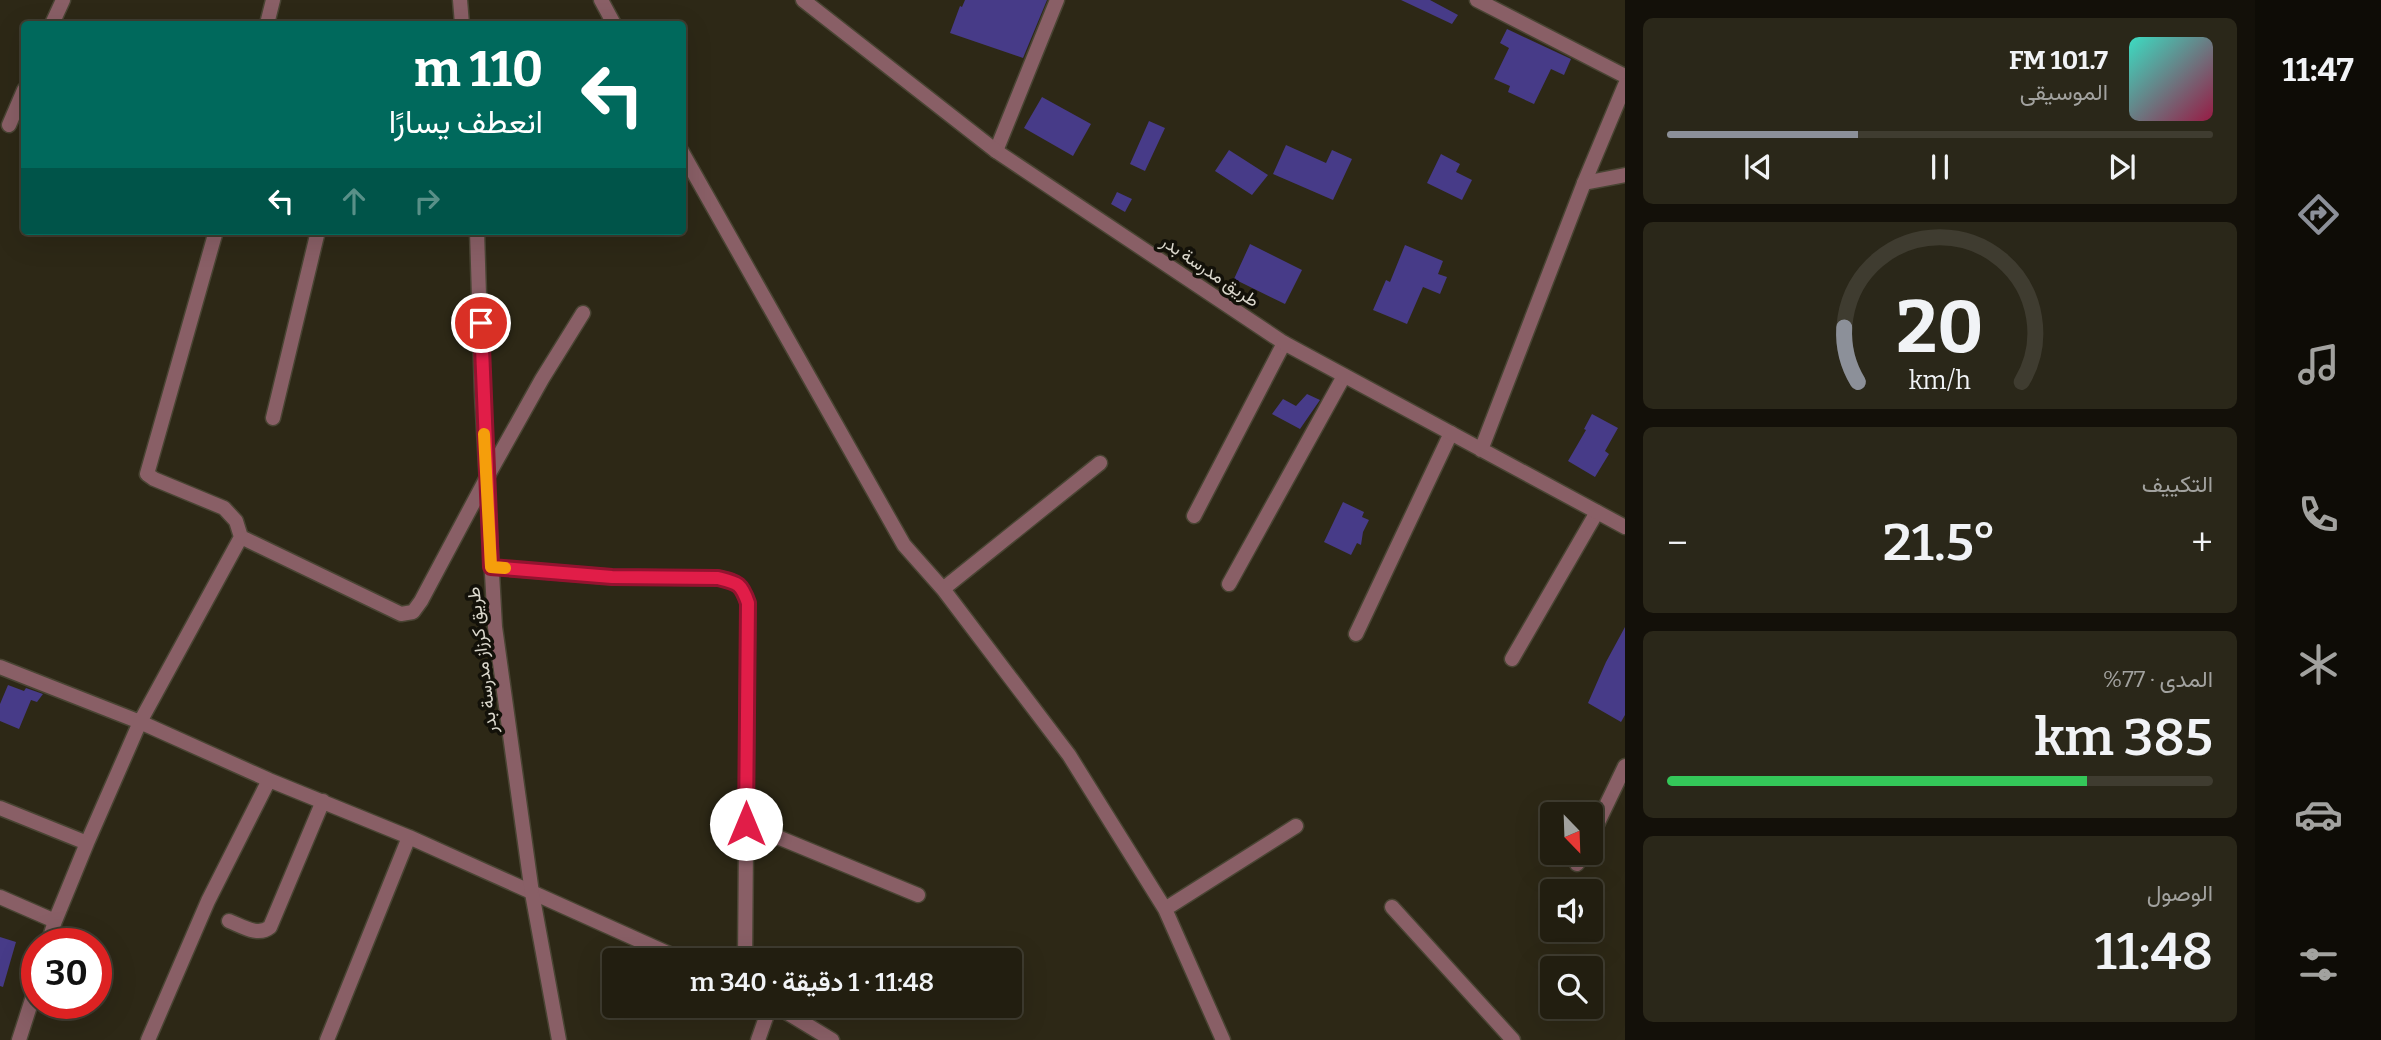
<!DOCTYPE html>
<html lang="ar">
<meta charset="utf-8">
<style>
:root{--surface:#221e10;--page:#2a2719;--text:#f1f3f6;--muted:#a2a29f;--line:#3f3c30;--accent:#8c9099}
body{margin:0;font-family:Bitter,Vazirmatn,serif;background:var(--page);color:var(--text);direction:rtl;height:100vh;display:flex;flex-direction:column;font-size:26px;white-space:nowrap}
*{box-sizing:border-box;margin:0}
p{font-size:23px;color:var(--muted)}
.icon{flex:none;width:38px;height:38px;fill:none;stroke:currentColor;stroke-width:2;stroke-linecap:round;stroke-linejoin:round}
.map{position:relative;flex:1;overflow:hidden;direction:ltr}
.details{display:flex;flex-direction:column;gap:18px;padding:18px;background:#131009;width:630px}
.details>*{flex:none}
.top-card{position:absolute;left:21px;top:21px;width:665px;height:214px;border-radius:7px;box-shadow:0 7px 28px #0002,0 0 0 2px var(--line);direction:rtl;background:#00695c;color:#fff;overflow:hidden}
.needle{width:46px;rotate:157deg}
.fabs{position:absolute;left:1540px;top:802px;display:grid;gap:14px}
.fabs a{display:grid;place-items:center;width:63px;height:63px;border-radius:7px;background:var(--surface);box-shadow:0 7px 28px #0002,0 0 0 2px var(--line);font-size:35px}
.speed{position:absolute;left:21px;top:928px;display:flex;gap:14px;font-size:35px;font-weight:700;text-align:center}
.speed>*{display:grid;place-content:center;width:91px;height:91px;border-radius:50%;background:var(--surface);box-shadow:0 7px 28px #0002,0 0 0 2px var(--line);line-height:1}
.speed .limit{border:10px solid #d22;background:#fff;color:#111}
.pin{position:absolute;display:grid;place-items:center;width:60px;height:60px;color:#fff;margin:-30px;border:4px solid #fff;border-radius:50%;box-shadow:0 2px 7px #0007}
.me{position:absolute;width:77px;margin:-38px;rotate:0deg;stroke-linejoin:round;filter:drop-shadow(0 0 5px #0008)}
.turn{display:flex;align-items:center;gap:24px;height:147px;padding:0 28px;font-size:32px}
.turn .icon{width:91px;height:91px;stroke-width:2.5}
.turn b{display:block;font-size:49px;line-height:60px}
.lanes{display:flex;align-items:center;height:66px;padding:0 28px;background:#0003;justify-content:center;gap:35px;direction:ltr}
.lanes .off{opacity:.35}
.big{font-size:52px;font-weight:600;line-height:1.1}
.details .widget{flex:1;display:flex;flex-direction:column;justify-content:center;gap:10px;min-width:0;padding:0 24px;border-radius:10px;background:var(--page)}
.details .dial{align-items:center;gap:0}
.dial svg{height:182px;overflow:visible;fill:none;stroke:var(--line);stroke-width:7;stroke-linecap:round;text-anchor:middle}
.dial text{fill:var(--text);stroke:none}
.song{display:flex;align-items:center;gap:21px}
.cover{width:84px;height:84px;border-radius:10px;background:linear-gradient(135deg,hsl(170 70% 55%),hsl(340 70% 35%))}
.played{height:7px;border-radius:4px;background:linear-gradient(90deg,var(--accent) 35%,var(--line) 35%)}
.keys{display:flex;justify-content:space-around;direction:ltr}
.heat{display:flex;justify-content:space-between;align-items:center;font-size:38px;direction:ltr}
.charge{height:10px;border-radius:5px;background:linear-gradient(90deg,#34c759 77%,var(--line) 0)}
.trip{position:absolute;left:602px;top:948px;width:420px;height:70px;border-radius:7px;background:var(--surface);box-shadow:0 7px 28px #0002,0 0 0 2px var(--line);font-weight:600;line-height:70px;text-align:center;direction:rtl}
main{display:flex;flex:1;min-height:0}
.menu{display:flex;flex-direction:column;width:126px;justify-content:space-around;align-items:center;background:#0e0c06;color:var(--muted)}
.menu .icon{width:49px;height:49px}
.menu .active{color:var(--accent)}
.menu b{font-size:32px;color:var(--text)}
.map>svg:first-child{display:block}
.building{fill:#473b88}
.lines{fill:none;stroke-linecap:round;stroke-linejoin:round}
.minor-casing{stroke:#494433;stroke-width:17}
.tertiary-casing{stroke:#494433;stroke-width:17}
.minor{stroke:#895f66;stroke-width:14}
.tertiary{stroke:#895f66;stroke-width:14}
.route-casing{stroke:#92132f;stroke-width:18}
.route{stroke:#e11d48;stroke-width:12}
.slow{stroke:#f59e0b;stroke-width:12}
.labels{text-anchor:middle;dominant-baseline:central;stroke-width:7;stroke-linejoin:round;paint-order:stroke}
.street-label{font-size:18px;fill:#dad7cc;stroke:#131109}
</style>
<main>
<nav class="menu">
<b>11:47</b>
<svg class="icon active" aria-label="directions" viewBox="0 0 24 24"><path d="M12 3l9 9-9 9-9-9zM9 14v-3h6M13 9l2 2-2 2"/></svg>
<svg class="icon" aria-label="music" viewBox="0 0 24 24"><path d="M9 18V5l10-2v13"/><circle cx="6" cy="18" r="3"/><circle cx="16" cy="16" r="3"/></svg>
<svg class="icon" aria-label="phone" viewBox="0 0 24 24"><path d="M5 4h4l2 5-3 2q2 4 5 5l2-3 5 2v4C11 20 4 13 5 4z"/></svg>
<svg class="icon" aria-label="climate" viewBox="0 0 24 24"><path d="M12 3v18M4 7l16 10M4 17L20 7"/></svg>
<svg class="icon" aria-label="car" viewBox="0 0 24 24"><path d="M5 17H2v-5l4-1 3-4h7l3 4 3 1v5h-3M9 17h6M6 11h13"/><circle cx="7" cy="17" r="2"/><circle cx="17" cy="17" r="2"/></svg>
<svg class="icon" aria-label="filters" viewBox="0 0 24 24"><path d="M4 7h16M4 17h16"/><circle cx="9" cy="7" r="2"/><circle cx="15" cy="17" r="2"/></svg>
</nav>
<section class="details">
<div class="widget">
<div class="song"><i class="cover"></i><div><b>101.7 FM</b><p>الموسيقى</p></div></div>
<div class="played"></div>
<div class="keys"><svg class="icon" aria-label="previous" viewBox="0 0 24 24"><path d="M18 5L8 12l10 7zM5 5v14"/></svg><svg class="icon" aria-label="pause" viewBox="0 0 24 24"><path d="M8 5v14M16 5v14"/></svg><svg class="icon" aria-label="next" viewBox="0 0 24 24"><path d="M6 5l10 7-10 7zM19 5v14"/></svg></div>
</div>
<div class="widget dial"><svg viewBox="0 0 100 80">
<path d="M14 69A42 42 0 1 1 86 69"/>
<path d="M14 69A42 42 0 0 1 8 45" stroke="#8c9099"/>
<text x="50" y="56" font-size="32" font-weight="700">20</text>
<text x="50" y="72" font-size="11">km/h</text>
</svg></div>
<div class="widget"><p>التكييف</p>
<div class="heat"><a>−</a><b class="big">21.5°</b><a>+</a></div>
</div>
<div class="widget"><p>المدى · 77%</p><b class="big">385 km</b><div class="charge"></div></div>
<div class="widget"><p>الوصول</p><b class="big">11:48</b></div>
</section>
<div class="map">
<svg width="1625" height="1040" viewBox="0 0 1625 1040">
<rect width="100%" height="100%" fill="#2d2816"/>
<path class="building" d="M965,0H1047L1023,58L950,33L960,6L962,7Z
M1401,0H1430L1458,15L1452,24Z
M1507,29L1571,59L1564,75L1551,69L1534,104L1508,92L1510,86L1494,79L1509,48L1500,43Z
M1042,97L1091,124L1073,156L1024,128Z
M1149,121L1165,128L1145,171L1130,164Z
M1286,145L1326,163L1332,150L1352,159L1333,200L1273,174Z
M1229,150L1268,175L1252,195L1215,171Z
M1441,154L1460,164L1456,172L1472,180L1462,200L1427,183Z
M1117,192L1132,199L1125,212L1111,204Z
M1250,244L1302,270L1285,304L1234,279Z
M1405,245L1443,261L1438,274L1447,277L1440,294L1423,287L1407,324L1373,310L1386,280L1390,282Z
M1307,394L1320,400L1300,429L1272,414L1283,399L1296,406Z
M1592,414L1618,428L1605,451L1609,454L1595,477L1568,461L1586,430L1584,429Z
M1343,502L1364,512L1362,517L1369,520L1363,532L1361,545L1357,543L1351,555L1324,542Z
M1625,627V715L1621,722L1588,703L1606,662Z
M8,685L24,691L26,688L43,694L37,702L31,700L19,729L0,721V704Z
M0,937L16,942L3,987L0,986Z"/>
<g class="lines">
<g class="minor-casing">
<path id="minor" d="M601,0L614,24
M1477,0L1625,76
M52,24L63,0
M267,24L273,0
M9,125L24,90
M996,151L1057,0
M682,152L904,545L943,589L1069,755L1165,909L1223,1040
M1584,183L1625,175
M273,418L318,231
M1194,516L1284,343
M241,537L401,614L413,612L421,601L486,479L542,379L583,313
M491,567L612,577L718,578C738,583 741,583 748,603L745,961
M1229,584L1344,376
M943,589L1100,463
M1356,634L1451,433
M1512,659L1597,512
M0,667L140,722L269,780L409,837L685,961
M0,808L87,843
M746,824L918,895
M1591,837L1625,766
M1577,864L1583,852
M0,897L55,921
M1392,907L1513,1040
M1165,909L1296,826
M229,921C242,926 258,937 270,927L323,801
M48,943L55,921L87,843L140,722L241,537L236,521L224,508L154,479L147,474L216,231
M776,1006L832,1040
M19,1040L37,984
M148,1040L208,901L269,780
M327,1040L409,837
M758,1040L770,1006"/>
</g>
<g class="tertiary-casing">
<path id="tertiary" d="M460,0L462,24
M803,0L996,151L1284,343L1625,527
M477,231L482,394L495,627L532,893L559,1040
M1481,450L1584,183L1625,85"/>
</g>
<use href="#minor" class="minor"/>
<use href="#tertiary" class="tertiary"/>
</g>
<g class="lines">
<g class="route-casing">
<path id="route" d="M481,323L491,567L612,577L718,578C738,583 741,583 748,603L746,824"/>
</g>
<use href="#route" class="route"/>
<path class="slow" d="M484,434L491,567L505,568"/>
</g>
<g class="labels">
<g class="street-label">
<text transform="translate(1210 271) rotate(34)">طريق مدرسة بدر</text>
<text transform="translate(482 660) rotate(-97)">طريق كرزاز مدرسة بدر</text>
</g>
</g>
</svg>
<div class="fabs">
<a><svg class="needle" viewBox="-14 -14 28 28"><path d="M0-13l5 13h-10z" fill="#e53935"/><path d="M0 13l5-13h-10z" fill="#a2a29f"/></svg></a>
<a><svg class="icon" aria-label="sound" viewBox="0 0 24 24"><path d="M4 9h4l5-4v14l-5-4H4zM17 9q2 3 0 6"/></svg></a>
<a><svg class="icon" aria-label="search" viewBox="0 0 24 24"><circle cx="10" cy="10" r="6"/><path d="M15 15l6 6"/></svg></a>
</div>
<div class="speed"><div class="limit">30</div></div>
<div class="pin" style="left:481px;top:323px;background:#d93025"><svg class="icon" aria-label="arrive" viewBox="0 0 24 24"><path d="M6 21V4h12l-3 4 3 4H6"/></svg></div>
<svg class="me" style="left:746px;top:824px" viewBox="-20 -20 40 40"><circle r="19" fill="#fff"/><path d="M0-13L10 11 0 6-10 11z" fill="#e11d48"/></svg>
<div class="trip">11:48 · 1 دقيقة · 340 m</div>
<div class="top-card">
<div class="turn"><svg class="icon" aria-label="left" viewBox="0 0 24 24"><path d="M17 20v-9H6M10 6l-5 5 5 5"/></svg><div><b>110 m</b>انعطف يسارًا</div></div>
<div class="lanes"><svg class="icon" aria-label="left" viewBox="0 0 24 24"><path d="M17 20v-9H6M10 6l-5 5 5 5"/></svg><svg class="icon off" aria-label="ahead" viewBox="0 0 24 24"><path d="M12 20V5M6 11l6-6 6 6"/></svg><svg class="icon off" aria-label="right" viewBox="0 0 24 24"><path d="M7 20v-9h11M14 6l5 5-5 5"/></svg></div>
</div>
</div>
</main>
